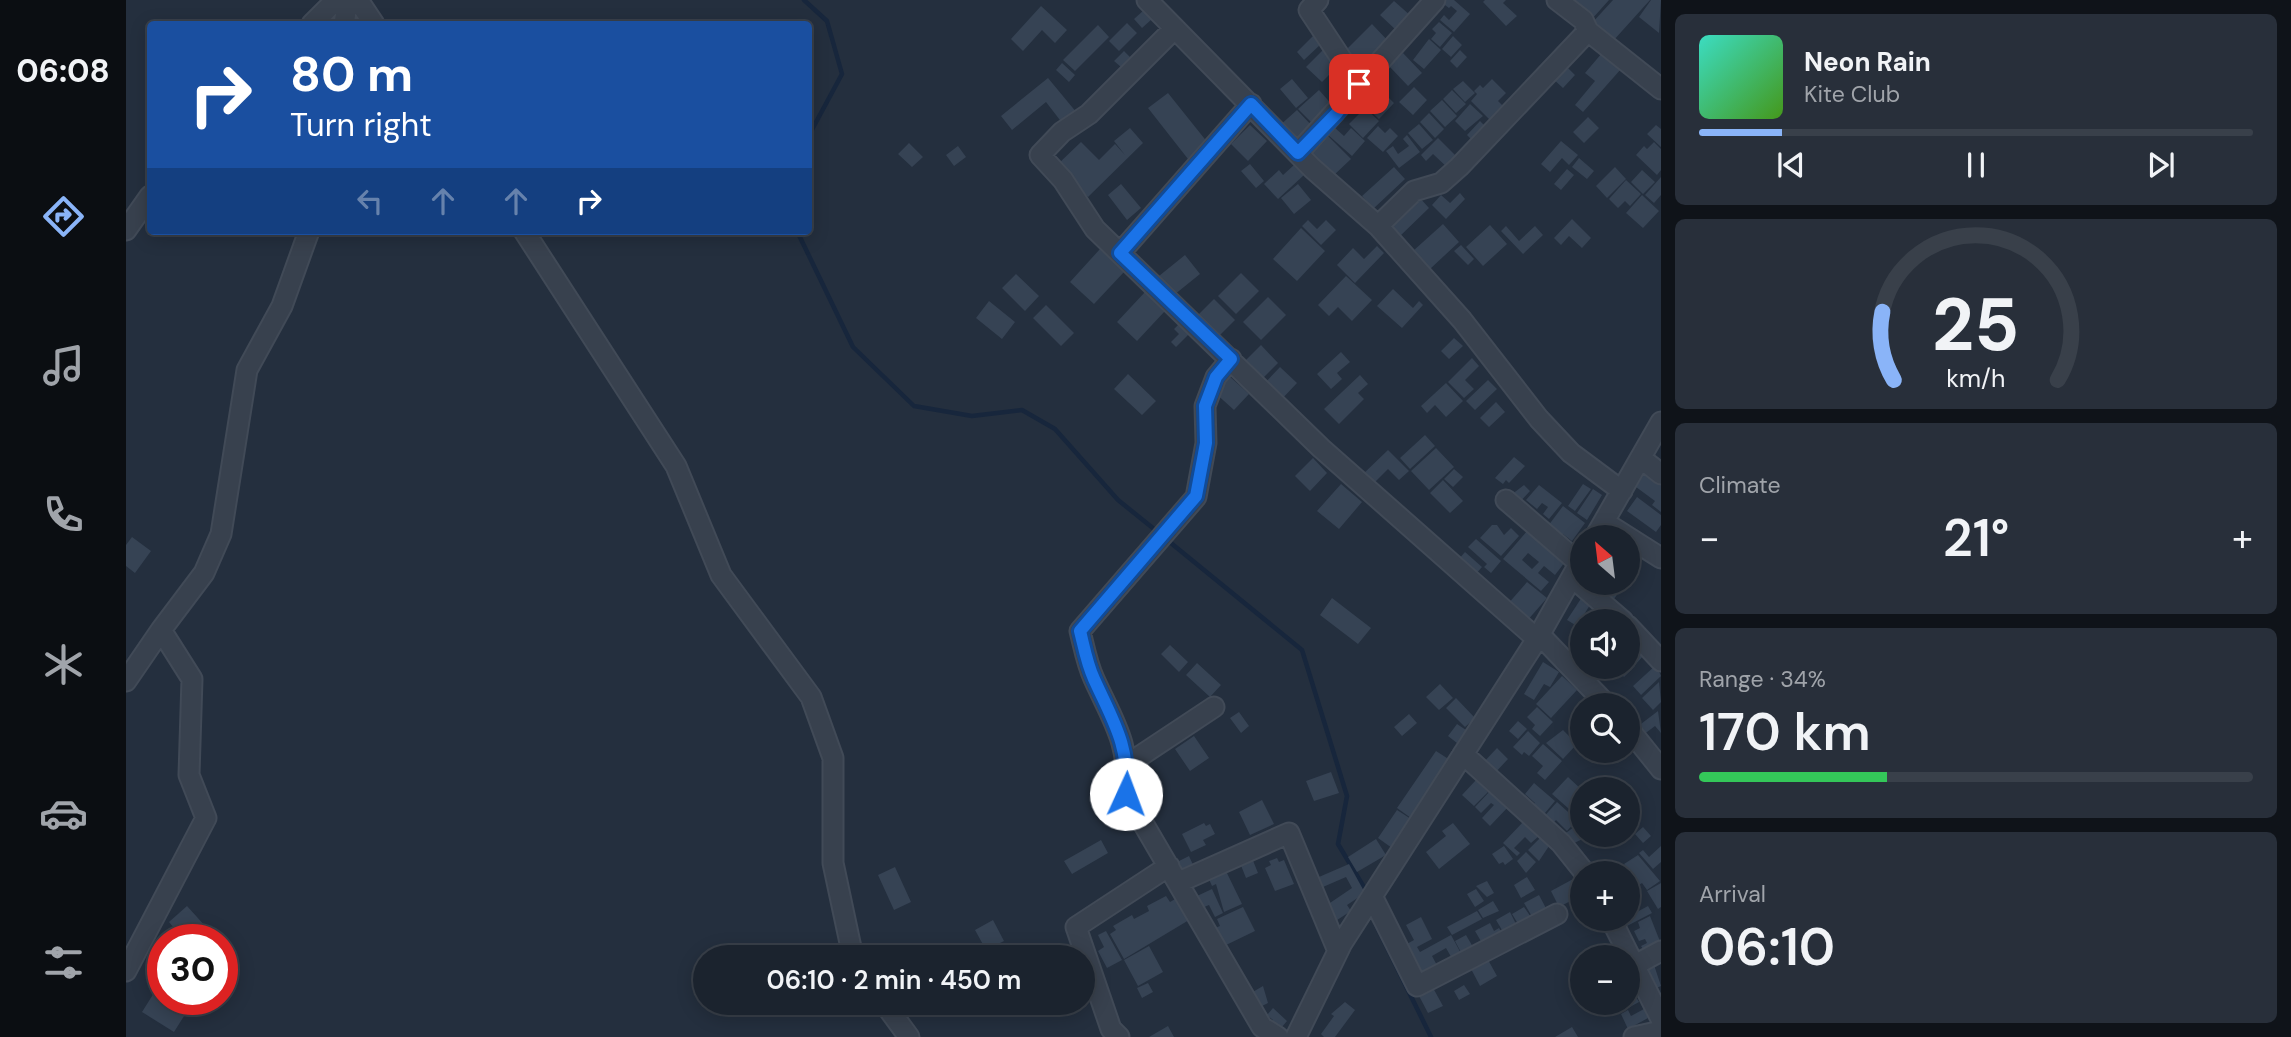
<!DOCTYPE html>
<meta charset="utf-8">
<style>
:root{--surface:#1b232e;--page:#282f3a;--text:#f1f3f6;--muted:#a0a4aa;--line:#39404a;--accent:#8ab4f8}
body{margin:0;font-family:"DM Sans",sans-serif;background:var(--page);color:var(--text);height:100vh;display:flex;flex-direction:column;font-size:26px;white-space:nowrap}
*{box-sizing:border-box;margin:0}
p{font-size:23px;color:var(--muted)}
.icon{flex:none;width:38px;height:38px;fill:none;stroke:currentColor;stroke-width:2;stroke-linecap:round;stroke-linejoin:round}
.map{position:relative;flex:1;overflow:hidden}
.panel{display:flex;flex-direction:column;gap:14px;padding:14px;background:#0f1319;width:630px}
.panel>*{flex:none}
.banner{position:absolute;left:21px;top:21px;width:665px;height:214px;border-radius:7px;box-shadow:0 4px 18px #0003,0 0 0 2px var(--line);background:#1a4fa0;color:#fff;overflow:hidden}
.needle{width:46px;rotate:332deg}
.buttons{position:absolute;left:1444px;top:525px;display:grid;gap:14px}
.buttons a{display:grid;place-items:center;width:70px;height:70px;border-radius:50%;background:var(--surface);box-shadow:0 4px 18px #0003,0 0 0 2px var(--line);font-size:35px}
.speed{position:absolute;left:21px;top:924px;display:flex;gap:14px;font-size:35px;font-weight:700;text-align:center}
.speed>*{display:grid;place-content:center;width:91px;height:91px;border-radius:50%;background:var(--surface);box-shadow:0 4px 18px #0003,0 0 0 2px var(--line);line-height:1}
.speed .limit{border:10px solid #d22;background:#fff;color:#111}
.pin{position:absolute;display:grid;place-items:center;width:60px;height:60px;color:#fff;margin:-30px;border-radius:14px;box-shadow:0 4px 10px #0006}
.me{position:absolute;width:77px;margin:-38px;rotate:2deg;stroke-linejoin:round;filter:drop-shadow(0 0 5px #0008)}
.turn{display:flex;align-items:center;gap:24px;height:147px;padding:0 28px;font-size:32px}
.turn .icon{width:91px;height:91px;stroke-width:2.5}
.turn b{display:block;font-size:49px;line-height:60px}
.lanes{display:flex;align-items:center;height:66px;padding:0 28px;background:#0003;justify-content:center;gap:35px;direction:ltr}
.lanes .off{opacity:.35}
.big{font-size:52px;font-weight:600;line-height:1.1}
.panel .widget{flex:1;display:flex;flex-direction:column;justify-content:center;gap:10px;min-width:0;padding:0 24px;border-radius:10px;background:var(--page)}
.panel .dial{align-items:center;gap:0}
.dial svg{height:182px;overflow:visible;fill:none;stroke:var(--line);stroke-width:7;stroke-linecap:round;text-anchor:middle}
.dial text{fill:var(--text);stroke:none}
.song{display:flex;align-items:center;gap:21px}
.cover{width:84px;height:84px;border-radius:10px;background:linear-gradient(135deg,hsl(170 70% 55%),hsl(100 70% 35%))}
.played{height:7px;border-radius:4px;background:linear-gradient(90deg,var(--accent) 15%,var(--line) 15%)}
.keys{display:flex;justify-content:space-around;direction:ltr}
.heat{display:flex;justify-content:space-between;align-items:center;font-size:38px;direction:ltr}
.charge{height:10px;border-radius:5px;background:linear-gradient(90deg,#34c759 34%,var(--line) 0)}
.trip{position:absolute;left:567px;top:945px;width:402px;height:70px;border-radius:35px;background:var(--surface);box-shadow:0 4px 18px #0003,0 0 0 2px var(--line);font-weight:600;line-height:70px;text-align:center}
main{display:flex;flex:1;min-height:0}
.dock{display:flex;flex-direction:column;width:126px;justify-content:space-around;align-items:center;background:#0b0e12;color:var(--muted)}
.dock .icon{width:49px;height:49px}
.dock .selected{color:var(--accent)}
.dock b{font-size:32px;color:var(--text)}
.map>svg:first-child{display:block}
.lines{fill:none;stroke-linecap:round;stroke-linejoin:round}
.stream{stroke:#17263c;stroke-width:4.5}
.building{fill:#364354;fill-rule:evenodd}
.minor-casing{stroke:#414a57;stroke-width:23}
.minor{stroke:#38414e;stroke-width:19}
.route-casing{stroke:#114b97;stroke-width:18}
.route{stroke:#1a73e8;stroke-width:12}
</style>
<main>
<nav class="dock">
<b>06:08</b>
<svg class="icon selected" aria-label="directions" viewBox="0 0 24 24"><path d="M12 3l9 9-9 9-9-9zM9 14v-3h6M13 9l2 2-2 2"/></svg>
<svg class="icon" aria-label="music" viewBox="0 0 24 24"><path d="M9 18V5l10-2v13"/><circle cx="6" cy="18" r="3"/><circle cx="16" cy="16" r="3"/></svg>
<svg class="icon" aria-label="phone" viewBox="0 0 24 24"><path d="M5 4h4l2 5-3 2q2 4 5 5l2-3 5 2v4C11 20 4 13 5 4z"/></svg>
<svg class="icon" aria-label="climate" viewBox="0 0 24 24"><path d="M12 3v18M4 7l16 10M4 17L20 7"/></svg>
<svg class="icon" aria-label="car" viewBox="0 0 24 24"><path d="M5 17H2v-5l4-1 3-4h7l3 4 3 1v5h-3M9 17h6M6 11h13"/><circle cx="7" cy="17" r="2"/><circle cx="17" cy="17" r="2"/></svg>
<svg class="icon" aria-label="filters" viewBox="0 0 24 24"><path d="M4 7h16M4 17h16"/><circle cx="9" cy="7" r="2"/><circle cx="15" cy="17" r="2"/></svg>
</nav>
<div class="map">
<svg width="1535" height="1037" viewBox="0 0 1535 1037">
<rect width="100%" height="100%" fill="#242f3e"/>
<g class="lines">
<path class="stream" d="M678,0L701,21L716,74L682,137
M671,231L727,347L788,406L846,416L896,410L929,429L992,500L1033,533
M1040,539L1176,650L1221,796L1212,844L1239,889
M1250,925L1305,1037"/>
</g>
<path class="building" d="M1318,0H1328L1344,14L1328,32L1314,20L1318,15L1323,20L1331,11L1325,6L1323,8L1316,3Z
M1359,0H1380L1377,3L1391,16L1380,26L1357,2Z
M1449,0H1483L1466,19Z
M1487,0H1524L1487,41L1466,23Z
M1525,0H1535L1533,33L1513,17Z
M1268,1L1285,16L1271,31L1254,15Z
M915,6L941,30L929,43L916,30L897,51L885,39Z
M1018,10L1026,19L1016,28L1008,19Z
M1313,22L1326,33L1314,47L1305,39L1310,33L1306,29Z
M1001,23L1011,33L993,51L983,41Z
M1246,24L1264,43L1238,68L1220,50Z
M972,25L983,37L949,71L937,60Z
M1187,36L1195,44L1178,60L1171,52Z
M1327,36L1336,45L1325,57L1316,49Z
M1303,39L1315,50L1298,69L1287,60Z
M1201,46L1216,62L1196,82L1180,67Z
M1334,50L1341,57L1331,68L1324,61Z
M998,51L1004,57L995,67L988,61Z
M1277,53L1296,73L1282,86L1263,66Z
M1476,53L1495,69L1457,112L1449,105L1469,81L1459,73Z
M936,63L949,75L943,82L930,70Z
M1438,64L1449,75L1437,88L1425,77Z
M922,78L951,113L937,124L920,102L886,130L875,116Z
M1166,79L1182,98L1170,108L1154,89Z
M1366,79L1380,93L1372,101L1380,109L1367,123L1345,101L1351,94L1348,91L1354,85L1357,88Z
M1337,81L1349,93L1339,102L1327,89Z
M1288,87L1301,100L1287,115L1273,102Z
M1254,89L1268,103L1253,119L1238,105Z
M1193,90L1209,108L1189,126L1172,109Z
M1326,90L1340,104L1330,113L1317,99Z
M1042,93L1082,143L1062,159L1022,108Z
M1316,100L1331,116L1319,127L1304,111Z
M1344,104L1357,116L1339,131L1329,121Z
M1239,108L1253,121L1237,138L1223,124Z
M1171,110L1188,128L1168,145L1152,127Z
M1303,113L1318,129L1309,138L1294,122Z
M1462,117L1473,128L1458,143L1447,132Z
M1354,121L1363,130L1350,144L1341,135Z
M1293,124L1307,140L1296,149L1282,133Z
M1124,125L1141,141L1122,161L1105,144Z
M1530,125L1535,129V147L1521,134Z
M1252,126L1259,133L1264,128L1272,136L1257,152L1241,138Z
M1208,127L1218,136L1225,128L1239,141L1226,156L1201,134Z
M1004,128L1017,143L962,197L931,165L955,142L973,160L989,144L999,155L988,141Z
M1201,135L1225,159L1207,176L1183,153Z
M1281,135L1294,152L1273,168L1260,151L1267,146L1272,154L1283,146L1277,139Z
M1312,138L1333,159L1323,169L1307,154L1300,161L1295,155Z
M1435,141L1452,155L1443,165L1436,158L1424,172L1415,164Z
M1528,142L1535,149V170L1531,175L1510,155L1518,146L1521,149Z
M783,143L797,157L786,167L772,154Z
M832,146L840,157L828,166L820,155Z
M1453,158L1468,171L1461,179L1446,167Z
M1124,164L1138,181L1130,188L1115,171Z
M1168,165L1178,175L1152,199L1138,184L1153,170L1157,175Z
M1268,167L1279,179L1247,209L1236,196Z
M1489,167L1500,179L1481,198L1470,186Z
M1441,169L1448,175L1435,190L1428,184Z
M1516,170L1529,182L1517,194L1505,182Z
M1535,177V195L1528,203L1519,195Z
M1500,180L1515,194L1504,206L1499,201L1492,208L1483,199Z
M995,184L1015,208L1001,220L982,195Z
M1172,184L1185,200L1168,214L1155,198Z
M1334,193L1339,199L1320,219L1306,205L1315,195L1324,203Z
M1516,195L1533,211L1517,228L1500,213Z
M1293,197L1303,208L1273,237L1263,226Z
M1446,219L1465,238L1456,248L1443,236L1435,245L1428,238Z
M1182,220L1191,229L1200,220L1210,230L1195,245L1176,226Z
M1317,224L1333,242L1304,269L1287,251Z
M1364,225L1381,244L1357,266L1340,247Z
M1380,226L1393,241L1409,226L1417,235L1397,254L1375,231Z
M1175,228L1199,251L1171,281L1147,259Z
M1335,245L1348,259L1342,265L1328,251Z
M1251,246L1258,253L1229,283L1211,265L1227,248L1238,259Z
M974,249L998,272L968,304L944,282Z
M1059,255L1074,274L1048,295L1033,276Z
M1115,273L1133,291L1110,314L1092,296Z
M890,274L913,296L899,311L876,288Z
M1220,276L1246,300L1226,321L1212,307L1203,316L1192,305Z
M1267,289L1287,308L1293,301L1297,305L1276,328L1251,306Z
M1019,292L1039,311L1011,341L991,322Z
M1142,297L1160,315L1135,340L1117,322Z
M1088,299L1109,320L1093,336L1072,315Z
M863,301L889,322L876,339L850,318Z
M920,305L948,333L935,346L907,318Z
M1054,323L1064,333L1050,347L1045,342L1053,334L1048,329Z
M1328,338L1337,346L1323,359L1315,351Z
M1135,345L1152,363L1132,383L1114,366Z
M1215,352L1224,362L1211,373L1216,379L1205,389L1191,374Z
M1346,358L1353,366L1339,380L1348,389L1338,398L1322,382Z
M1154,367L1171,383L1153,402L1137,385Z
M1002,374L1030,401L1016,415L988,389Z
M1102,375L1123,394L1108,410L1087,391Z
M1234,375L1242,384L1232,393L1238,399L1213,424L1198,409Z
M1362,380L1371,389L1349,410L1340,401Z
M1320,383L1337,401L1320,417L1309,405L1301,413L1295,406Z
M1370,402L1379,412L1363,427L1354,418Z
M1299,435L1309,446L1284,469L1274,458Z
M1310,448L1328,467L1303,490L1285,471Z
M1262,450L1283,471L1273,480L1262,469L1245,486L1235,476Z
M1388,457L1399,466L1383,483L1380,480L1377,484L1369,478Z
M1187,458L1201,473L1184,491L1169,476Z
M1522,468L1535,480V512L1526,505L1529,501L1510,487Z
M1328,469L1337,477L1327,487L1318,479Z
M1317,480L1337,501L1324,513L1304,493Z
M1215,484L1236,502L1213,529L1191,511Z
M1457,484L1465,489L1449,511L1442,506Z
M1398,485L1404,491L1393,503L1385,495Z
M1413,485L1436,503L1423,519L1417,514L1422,507L1416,503L1411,509L1400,500Z
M1467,489L1476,495L1461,520L1451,513Z
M1511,497L1535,515V525L1530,532L1501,511Z
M1437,506L1459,523L1446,541L1437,534L1433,540L1419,530Z
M1366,525H1371L1378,535L1385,528L1393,536L1375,556L1354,538Z
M1401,531L1439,562L1429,575L1418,566L1412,573L1423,582L1415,591L1377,559ZM1402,553L1413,562L1406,569L1396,560Z
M6,537L25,551L9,573L0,566V545Z
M1350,539L1375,561L1365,573L1358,567L1361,564L1342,547Z
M1339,552L1356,567L1349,575L1332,560Z
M1401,582L1421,598L1400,622L1381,605Z
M1478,583H1499L1486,602L1471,593Z
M1458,594L1467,600L1451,626L1441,620Z
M1206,598L1245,628L1232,644L1194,615Z
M1044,645L1062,662L1053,672L1035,654Z
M1511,648L1518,655L1509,665L1502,657Z
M1502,659L1509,666L1498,677L1488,667H1502Z
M1417,662L1433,672L1424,687L1418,684L1408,700L1398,694Z
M1071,663L1095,685L1084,697L1060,675Z
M1530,665L1535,676L1515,695L1507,686Z
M1436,676L1451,690L1425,718L1410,704Z
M1533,682L1535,702L1527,710L1516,698Z
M1314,684L1327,698L1313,710L1300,697Z
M1330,698L1349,718L1339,727L1320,708Z
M1411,707L1427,722L1414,736L1406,729L1409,725L1401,717Z
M1532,711L1535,733L1529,726L1513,738L1507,730Z
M1113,712L1123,726L1115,733L1104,718Z
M1283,714L1291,723L1276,736L1268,727Z
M1392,721L1401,729L1392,739L1383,731Z
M1331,724L1340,730L1331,743L1322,736Z
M1437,730L1451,744L1437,759L1420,743Z
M1402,731L1414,743L1403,756L1398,752L1396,755L1387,747Z
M1068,736L1083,758L1064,771L1049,749Z
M1417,744L1436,761L1419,780L1411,773L1417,766L1406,756Z
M1371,748L1382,759L1367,775L1356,764Z
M1310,751L1324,760L1285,818L1271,808Z
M1205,772L1213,793L1188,801L1180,781Z
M1442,777L1456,790L1451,801L1456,811L1451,816L1426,794Z
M1350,780L1362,792L1348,806L1336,795Z
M1408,783L1429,801L1414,819L1403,810L1409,803L1399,794Z
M1365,790L1383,806L1364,826L1356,818L1368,805L1365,803L1355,813L1349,807Z
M1136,800L1148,824L1124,835L1113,812Z
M1431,802L1451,820L1441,831L1430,820L1423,828L1415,820Z
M1271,810L1285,819L1266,848L1252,838Z
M1398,821L1413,836L1405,843L1399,837L1388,848L1394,853L1391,856L1377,843Z
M1455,822L1456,835H1465L1444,845L1437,835Z
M1078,823L1080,826L1084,824L1089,834L1077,840L1080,845L1065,852L1056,834Z
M1327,823L1344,844L1313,869L1300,852L1320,836L1316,831Z
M1517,827L1525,836L1517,843L1509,834Z
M1414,838L1423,846L1413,861L1402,850Z
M1250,839L1260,855L1231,872L1222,857Z
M975,840L982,853L946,874L938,861Z
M1378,846L1387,859L1379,865L1377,862L1373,864L1366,854Z
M1535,846V862L1527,869L1513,853L1517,850L1523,857Z
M1400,852L1410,862L1400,873L1391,861Z
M1512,855L1534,881L1521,890L1516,883L1513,885L1498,864Z
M1063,856L1068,867L1056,873L1051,862Z
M1126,858L1132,873L1120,878L1114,863Z
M1151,858L1153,862L1158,860L1168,884L1149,891L1139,868L1145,865L1143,861Z
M1223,864L1239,893L1221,905L1225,911L1208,922L1198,907L1226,888L1220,877L1190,890L1186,880Z
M769,867L785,902L768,910L752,875Z
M1099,869L1116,904L1098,912L1090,884L1086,886L1082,877Z
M1401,877L1409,890L1395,898L1388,885Z
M1449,878L1456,895L1433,907L1425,891Z
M1361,881L1368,893L1361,897L1350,886Z
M1535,883V907L1532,909L1521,891Z
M1086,889L1097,913L1089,917L1083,905L1076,908L1071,896Z
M1350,889L1358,901L1349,907L1341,894Z
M1413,895L1422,912L1408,920L1398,903Z
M1040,896L1044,902L1051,898L1063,920L998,959L984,934L990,930L987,926L1006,915L1008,919L1023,911L1021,906Z
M1367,901L1373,911L1357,918L1352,910Z
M61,906L80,927L66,940H58L43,922Z
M1522,906L1526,913L1501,926L1498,919H1502V909L1506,907L1509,913Z
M1117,907L1129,931L1098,946L1089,928L1094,926L1091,919Z
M1398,907L1407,920L1394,927L1386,914Z
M1351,911L1356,919L1326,935L1321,927Z
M1384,912L1392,928L1379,935L1370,920Z
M1524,916L1535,944L1519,952L1515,946L1521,943L1519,939L1513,941L1508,931L1514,928L1512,922Z
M1295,917L1306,939L1291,947L1294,952L1325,935L1337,957L1328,962L1320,948L1306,956L1313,969L1297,978L1279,945L1288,940L1280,925Z
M867,920L878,941L860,950L849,930Z
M1364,923L1368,931L1373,928L1378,936L1338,958L1329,941L1340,935L1347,947L1356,943L1349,931Z
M980,931L996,960L981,968L972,951L978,947L972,935Z
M1023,946L1037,972L1012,986L998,960Z
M1361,958L1371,976L1354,986L1344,967Z
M1527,962L1535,986L1526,990L1515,968Z
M1022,983L1027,992L1016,998L1011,988Z
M33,985L37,987V999H56L65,1005L48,1032L16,1012Z
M1338,985L1344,994L1333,1000L1328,991Z
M1137,986L1142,1003L1132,1008L1125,993Z
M1306,986L1317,1006L1302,1013L1292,994Z
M1510,997L1513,1002L1493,1013L1487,1003H1502Z
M1219,1002L1229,1010L1209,1037H1198L1195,1034L1208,1016L1205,1014Z
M1147,1008L1161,1021L1150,1034L1141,1027L1147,1020L1141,1015Z
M1518,1009L1522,1018L1502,1029L1495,1014L1502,1010L1505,1016Z
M1042,1026L1048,1037H1023Z
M1446,1027L1452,1037H1429Z"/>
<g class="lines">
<g class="minor-casing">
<path id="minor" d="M232,0L248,24
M1021,0L1186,168L1252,226L1336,320L1413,419L1445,453L1496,491
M1192,0L1183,10L1232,84
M1431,0L1457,20L1462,31L1535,89
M186,24L210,0
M218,24L222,0
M1048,29L963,114L936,132L914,155L937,180L969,229L1195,448L1411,639
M1172,153L1309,0
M1252,226L1288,191L1315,183L1333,167L1462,31
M0,230L24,196
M398,231L550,466L595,575L685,697L707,758V863L727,957
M994,253L1125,104
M1105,359L1090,377L1079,406L1080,443L1070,497L954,631C958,647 961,664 968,679C988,723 1004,743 1000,794L1136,1027L1152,1037
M1516,459L1535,474
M1380,500L1453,563
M1478,522L1535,558
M1469,537L1535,422
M1446,577L1497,621
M1502,626L1535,661
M1414,635L1481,705
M0,681L35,630
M1502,728L1535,769
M1337,754L1435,843L1459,873
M1002,764L1088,707
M1053,882L1163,833L1212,951
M1246,896L1291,986L1431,914
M1485,919L1535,1019
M1509,965L1535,951
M0,971L80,818L63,775L66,679L35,630L78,573L95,534L121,370L156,306L183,231
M758,1003L783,1037
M993,1037L985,1029L950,927L1043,866
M1170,1037L1216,943L1411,639L1456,559
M1508,1037L1535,1031"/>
</g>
<use href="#minor" class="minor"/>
</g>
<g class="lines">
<g class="route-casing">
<path id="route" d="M1000,794C1004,746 987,721 968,679C961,664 958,647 954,631L1070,496L1080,443L1079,406L1090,377L1105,359L994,253L1125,104L1172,153L1210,114L1233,84"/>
</g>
<use href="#route" class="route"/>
</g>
</svg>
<div class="buttons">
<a><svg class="needle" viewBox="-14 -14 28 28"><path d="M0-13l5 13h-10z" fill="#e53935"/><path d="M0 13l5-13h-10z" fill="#a0a4aa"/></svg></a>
<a><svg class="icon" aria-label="sound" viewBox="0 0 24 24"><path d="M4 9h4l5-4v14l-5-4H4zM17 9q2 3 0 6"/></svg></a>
<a><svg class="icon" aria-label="search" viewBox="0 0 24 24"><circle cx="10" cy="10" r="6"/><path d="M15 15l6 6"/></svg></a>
<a><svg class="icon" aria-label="layers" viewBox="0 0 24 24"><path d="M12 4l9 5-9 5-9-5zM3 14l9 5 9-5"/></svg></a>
<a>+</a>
<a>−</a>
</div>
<div class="speed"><div class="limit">30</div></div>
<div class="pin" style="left:1233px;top:84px;background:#d93025"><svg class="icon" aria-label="arrive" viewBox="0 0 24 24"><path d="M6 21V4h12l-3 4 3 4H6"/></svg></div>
<svg class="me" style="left:1000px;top:794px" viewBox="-20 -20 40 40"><circle r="19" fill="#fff"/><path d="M0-13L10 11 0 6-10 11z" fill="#1a73e8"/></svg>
<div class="trip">06:10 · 2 min · 450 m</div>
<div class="banner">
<div class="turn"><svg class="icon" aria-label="right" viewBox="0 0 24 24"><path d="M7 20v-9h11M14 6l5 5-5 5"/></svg><div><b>80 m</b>Turn right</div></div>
<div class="lanes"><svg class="icon off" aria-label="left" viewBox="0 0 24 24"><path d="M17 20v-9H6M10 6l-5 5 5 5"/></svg><svg class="icon off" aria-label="ahead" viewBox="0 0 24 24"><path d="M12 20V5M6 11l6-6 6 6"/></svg><svg class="icon off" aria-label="ahead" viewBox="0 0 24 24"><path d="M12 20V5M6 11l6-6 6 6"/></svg><svg class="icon" aria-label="right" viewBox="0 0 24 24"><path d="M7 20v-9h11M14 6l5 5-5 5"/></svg></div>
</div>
</div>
<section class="panel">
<div class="widget">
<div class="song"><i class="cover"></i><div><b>Neon Rain</b><p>Kite Club</p></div></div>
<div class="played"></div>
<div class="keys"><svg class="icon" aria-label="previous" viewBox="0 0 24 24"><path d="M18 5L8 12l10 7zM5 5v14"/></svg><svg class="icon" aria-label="pause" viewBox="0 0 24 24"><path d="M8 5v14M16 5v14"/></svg><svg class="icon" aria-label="next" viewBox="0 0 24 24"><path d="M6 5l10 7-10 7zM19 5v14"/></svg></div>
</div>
<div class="widget dial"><svg viewBox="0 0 100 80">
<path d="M14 69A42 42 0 1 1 86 69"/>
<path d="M14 69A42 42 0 0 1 9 39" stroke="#8ab4f8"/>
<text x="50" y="56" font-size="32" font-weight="700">25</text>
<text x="50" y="72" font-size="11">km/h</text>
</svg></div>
<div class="widget"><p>Climate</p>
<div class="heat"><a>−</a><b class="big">21°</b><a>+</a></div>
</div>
<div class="widget"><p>Range · 34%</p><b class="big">170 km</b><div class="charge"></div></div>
<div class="widget"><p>Arrival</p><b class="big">06:10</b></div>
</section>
</main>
